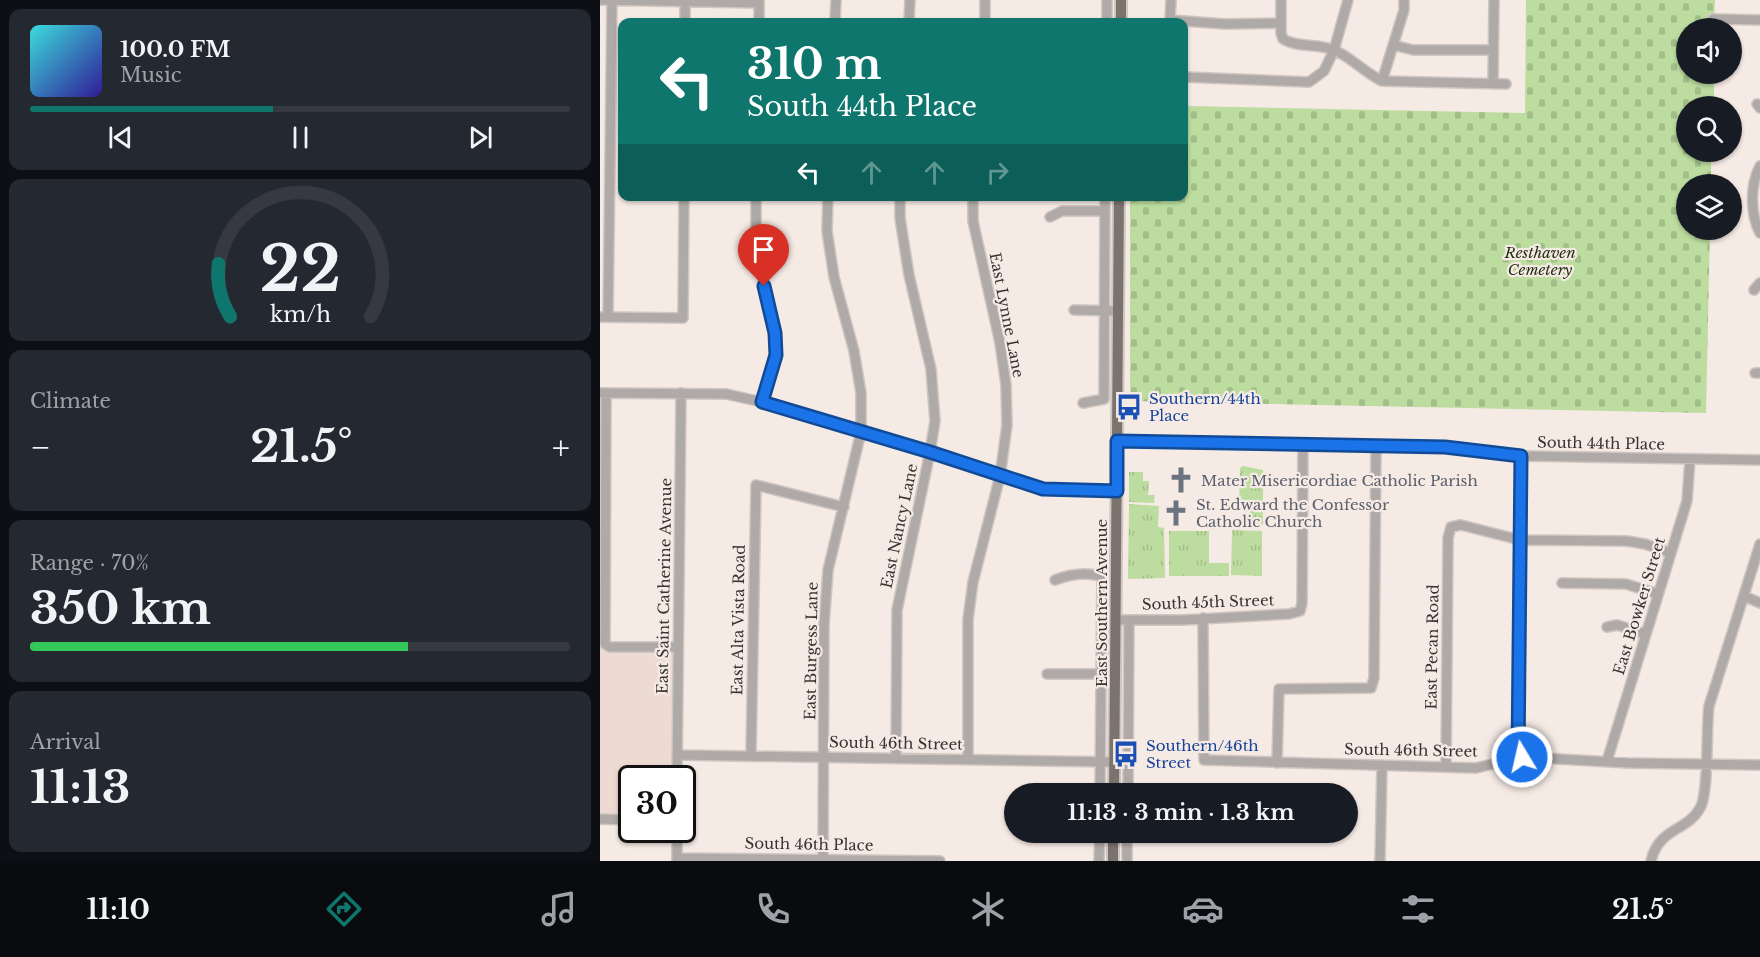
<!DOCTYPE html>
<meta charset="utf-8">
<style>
:root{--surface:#171b24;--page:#242831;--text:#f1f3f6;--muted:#9ea1a6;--line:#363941;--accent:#0f766e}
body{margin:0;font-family:"Libre Baskerville",serif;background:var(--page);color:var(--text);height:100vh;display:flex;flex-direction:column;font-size:22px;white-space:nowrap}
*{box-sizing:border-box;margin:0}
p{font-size:20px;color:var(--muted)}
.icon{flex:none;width:33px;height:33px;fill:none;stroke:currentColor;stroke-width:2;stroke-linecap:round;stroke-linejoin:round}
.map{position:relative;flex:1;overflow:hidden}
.details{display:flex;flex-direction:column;gap:9px;padding:9px;background:#0d0f14;width:600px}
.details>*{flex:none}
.guide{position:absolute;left:18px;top:18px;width:570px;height:183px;border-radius:12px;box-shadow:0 2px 4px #0004;background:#0f766e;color:#fff;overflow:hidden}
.controls{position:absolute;left:1076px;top:18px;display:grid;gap:12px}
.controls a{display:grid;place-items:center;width:66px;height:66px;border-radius:50%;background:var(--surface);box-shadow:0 2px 4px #0004;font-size:30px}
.speed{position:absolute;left:18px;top:765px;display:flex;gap:12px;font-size:30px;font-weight:700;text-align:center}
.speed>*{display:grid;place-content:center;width:78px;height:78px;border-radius:50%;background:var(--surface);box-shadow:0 2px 4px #0004;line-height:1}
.speed .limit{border:3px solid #111;border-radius:9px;background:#fff;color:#111}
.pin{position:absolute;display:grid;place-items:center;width:51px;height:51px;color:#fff;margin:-62px -26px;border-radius:50% 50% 50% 0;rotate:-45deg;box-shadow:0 0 6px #0007}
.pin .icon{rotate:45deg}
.me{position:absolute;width:66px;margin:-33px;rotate:351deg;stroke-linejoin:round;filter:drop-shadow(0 0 4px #0008)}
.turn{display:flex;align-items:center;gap:21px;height:126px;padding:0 30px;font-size:27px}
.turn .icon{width:78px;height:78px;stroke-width:2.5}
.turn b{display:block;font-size:42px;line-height:51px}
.lanes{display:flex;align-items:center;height:57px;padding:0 30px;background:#0003;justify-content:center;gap:30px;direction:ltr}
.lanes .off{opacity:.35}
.big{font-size:45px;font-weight:700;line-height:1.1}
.details .widget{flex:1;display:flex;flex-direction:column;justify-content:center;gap:9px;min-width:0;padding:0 21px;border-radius:12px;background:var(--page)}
.details .dial{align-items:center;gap:0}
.dial svg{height:156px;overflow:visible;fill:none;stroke:var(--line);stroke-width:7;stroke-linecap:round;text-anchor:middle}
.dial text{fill:var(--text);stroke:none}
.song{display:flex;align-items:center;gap:18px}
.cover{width:72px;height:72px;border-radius:9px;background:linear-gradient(135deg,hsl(180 70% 55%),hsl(250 70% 35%))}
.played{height:6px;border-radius:3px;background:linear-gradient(90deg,var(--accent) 45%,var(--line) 45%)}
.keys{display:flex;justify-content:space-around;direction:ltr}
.heat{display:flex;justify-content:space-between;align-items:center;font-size:33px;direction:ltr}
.charge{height:9px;border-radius:4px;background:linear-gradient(90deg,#34c759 70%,var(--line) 0)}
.trip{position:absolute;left:404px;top:783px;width:354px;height:60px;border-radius:30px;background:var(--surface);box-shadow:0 2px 4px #0004;font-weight:700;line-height:60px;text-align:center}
.tabs{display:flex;height:96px;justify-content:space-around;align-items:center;background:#090b0e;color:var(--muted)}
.tabs .icon{width:42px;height:42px}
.tabs .active{color:var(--accent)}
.tabs b{font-size:27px;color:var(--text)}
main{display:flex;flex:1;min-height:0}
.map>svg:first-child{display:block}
.built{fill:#eddbd3}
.grass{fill:url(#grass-tufts)}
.cemetery{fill:url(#cemetery-stones)}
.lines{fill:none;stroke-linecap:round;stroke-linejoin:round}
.minor-casing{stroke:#d0c6c1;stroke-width:12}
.major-casing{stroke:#d0c6c1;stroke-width:14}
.minor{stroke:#afaaa8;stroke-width:9}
.major{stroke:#7a736e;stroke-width:10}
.route-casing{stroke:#114b97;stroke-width:15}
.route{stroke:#1a73e8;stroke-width:10}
.labels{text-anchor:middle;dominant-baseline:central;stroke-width:4.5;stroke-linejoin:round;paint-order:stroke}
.park-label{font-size:15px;font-style:italic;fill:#1f2f0e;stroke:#f6eae5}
.street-label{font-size:15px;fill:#383432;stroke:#f6eae5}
.transit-label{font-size:15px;fill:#164399;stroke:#f6eae5;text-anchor:start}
.worship-label{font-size:15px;fill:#5b616d;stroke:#f6eae5;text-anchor:start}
</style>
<main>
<section class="details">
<div class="widget">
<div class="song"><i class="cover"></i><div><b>100.0 FM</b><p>Music</p></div></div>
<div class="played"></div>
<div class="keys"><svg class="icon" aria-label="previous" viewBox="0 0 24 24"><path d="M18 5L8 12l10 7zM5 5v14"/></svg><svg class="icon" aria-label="pause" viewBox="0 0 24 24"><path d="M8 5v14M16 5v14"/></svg><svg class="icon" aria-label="next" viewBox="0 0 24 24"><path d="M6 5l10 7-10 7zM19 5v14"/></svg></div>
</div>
<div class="widget dial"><svg viewBox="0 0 100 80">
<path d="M14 69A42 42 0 1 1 86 69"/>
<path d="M14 69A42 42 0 0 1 8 42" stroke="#0f766e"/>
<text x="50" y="56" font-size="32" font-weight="700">22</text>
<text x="50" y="72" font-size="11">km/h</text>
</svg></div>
<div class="widget"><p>Climate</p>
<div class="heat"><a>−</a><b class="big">21.5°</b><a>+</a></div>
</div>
<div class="widget"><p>Range · 70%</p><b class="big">350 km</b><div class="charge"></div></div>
<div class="widget"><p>Arrival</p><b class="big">11:13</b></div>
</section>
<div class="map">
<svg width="1160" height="861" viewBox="0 0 1160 861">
<defs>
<pattern id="grass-tufts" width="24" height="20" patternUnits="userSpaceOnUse" patternTransform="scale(1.5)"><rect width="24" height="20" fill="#bcdd9f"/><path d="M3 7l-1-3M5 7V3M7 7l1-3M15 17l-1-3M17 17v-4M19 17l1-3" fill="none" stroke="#a2be89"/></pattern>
<pattern id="cemetery-stones" width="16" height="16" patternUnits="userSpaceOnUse" patternTransform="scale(1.5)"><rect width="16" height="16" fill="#bcdd9f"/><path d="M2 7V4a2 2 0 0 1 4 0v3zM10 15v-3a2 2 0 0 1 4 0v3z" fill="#a2be89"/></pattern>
</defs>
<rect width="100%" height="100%" fill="#f6eae5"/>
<path class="built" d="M0,469H6L5,644L78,647L77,778H32L31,820L0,819Z"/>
<path class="grass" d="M643,466L663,470V524L659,528L650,527V512L639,511L640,468Z
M529,472H543V481H549L548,495H555L554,503L529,502Z
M529,504L559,506L558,527L564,528L565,578L528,579Z
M632,530L662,531V576L631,575Z
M569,531H609V563H629V576H569Z"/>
<path class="cemetery" d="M926,0H1115L1114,28H1086V74H1114V106H1086V152H1111V181L1114,182V184H1086V230H1110L1106,413L530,401V197L584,196V106L925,113Z"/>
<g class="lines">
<g class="minor-casing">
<path id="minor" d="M0,0L159,3
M159,0V22
M681,0V33L683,39C697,48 718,43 734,50C751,57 765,73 782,81L906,84
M1113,19L1160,20
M570,20L625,24L681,23
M85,22V2
M235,22L236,0
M309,22L310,0
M385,22V0
M507,22V0
M570,22L571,0
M793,45L813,50H893
M584,77L709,82L724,71L734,50L748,0
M782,81L804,10V0
M893,84L894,0
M1157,104L1160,108
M1160,166C1150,185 1150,214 1160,233
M156,196V231L164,286L175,333L176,355L162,402
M450,217L462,211H505
M1154,290L1160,283
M474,310L518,311
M0,317L83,318L84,196
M8,317L12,0
M1155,373H1160
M0,393L126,394L162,402L330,452L443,489L517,491
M6,393L5,644L10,647H78
M483,403L504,399L505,196
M517,441L845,447L921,456L1160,460
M455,580C470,574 485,572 501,576L502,581L500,794
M962,583L1026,584L1058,594
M1144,596L1160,603
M603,618L604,760L876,768L922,757L1028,763L1160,765
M516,620H583L689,614L700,611L702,603L703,444
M1007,627L1017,625L1046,634
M447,674H501
M78,755L514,762
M151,755L156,485L244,507
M917,757L921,456
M296,758L297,610L330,452L335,421L331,369L309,275L300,218V196
M368,759V619L373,582L400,476L407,425L406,385L400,343L373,221V196
M1007,761L1087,501L1090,459
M677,763L679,689L771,688L774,678L776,445
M846,767L848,538L851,527L861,525L920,540L1027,541L1045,544L1071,553
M77,778L81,393
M528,794L529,620
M0,819L32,820
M77,830V861
M77,858L340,861
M223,861L224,625L228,570L261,432V393L254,351L234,277L227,231L228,196
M499,861L500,832
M527,861V832
M780,861L782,765
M1051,861C1059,827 1087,832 1100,808C1109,794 1106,728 1109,706L1160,544"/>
</g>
<g class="major-casing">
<path id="major" d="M521,22V0
M514,794L519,196
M513,861V832"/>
</g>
<use href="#minor" class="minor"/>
<use href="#major" class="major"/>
</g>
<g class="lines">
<g class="route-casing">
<path id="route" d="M164,286L175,333L176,355L162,402L330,452L443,489L517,491V441L845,447L921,456L918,757H922"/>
</g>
<use href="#route" class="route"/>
</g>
<defs>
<g id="bus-bare" transform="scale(2.07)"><path d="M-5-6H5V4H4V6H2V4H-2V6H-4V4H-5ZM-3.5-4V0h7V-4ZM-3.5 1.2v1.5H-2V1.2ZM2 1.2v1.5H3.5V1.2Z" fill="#1a4fb4" stroke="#f6eae5" stroke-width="2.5" paint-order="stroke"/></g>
<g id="church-bare" transform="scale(2.07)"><path d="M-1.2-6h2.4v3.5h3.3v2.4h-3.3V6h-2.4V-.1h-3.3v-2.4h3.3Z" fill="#6b7280" stroke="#f6eae5" stroke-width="2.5" paint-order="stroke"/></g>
</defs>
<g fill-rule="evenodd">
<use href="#bus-bare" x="529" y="407"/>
<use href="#church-bare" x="581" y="480"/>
<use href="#church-bare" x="576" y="513"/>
<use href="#bus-bare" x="526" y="754"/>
</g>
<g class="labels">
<g class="park-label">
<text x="940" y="252">Resthaven<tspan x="940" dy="17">Cemetery</tspan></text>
</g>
<g class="street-label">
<text transform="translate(407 315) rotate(79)">East Lynne Lane</text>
<text transform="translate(1001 443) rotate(1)">South 44th Place</text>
<text transform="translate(299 526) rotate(-78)">East Nancy Lane</text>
<text transform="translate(64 586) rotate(-89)">East Saint Catherine Avenue</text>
<text transform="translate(608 602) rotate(-2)">South 45th Street</text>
<text transform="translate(501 603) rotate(-90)">East Southern Avenue</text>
<text transform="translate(1039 606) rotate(-73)">East Bowker Street</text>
<text transform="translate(138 620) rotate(-89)">East Alta Vista Road</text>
<text transform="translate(832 647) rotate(-89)">East Pecan Road</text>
<text transform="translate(211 651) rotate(-89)">East Burgess Lane</text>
<text transform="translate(296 743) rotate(1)">South 46th Street</text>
<text transform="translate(811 750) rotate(1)">South 46th Street</text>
<text transform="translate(209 844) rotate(1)">South 46th Place</text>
</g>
<g class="transit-label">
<text x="549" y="398">Southern/44th<tspan x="549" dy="17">Place</tspan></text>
<text x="546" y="745">Southern/46th<tspan x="546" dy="17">Street</tspan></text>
</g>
<g class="worship-label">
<text x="601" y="480">Mater Misericordiae Catholic Parish</text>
<text x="596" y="504">St. Edward the Confessor<tspan x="596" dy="17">Catholic Church</tspan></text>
</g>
</g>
</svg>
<div class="controls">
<a><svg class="icon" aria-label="sound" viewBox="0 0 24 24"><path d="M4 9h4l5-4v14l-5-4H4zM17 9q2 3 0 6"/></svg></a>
<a><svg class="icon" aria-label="search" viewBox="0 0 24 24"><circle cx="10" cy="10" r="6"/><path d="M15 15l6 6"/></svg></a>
<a><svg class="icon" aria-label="layers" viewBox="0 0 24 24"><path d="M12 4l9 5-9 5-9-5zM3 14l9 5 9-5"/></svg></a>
</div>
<div class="speed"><div class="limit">30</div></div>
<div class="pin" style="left:164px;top:286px;background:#d93025"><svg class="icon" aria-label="arrive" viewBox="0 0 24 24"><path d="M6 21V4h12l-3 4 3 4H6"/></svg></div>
<svg class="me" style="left:922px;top:757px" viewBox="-20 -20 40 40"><circle r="17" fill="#1a73e8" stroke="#fff" stroke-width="3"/><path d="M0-11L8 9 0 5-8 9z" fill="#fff"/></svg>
<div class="trip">11:13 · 3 min · 1.3 km</div>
<div class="guide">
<div class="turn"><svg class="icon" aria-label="left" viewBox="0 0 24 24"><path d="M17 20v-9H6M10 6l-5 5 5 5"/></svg><div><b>310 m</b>South 44th Place</div></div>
<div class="lanes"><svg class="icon" aria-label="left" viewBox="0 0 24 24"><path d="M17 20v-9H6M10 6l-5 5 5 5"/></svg><svg class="icon off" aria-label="ahead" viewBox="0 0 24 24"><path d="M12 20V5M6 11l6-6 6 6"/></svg><svg class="icon off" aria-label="ahead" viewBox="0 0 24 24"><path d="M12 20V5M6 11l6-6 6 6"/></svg><svg class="icon off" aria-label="right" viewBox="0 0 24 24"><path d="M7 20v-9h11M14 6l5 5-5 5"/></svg></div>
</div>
</div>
</main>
<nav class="tabs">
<b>11:10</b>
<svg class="icon active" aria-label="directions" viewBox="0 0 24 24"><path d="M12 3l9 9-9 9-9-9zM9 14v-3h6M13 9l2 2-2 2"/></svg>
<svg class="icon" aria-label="music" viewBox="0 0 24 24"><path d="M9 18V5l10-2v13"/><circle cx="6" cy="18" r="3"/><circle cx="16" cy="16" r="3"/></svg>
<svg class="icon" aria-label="phone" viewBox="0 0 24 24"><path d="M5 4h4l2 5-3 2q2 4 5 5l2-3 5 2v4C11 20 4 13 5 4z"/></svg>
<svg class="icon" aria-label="climate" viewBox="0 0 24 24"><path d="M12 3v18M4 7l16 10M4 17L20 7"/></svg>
<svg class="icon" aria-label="car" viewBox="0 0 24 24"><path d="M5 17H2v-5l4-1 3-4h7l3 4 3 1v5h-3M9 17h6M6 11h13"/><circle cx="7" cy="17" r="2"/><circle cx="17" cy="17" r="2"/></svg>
<svg class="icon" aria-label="filters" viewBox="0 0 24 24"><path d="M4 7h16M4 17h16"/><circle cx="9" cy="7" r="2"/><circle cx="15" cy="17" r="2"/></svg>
<b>21.5°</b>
</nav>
